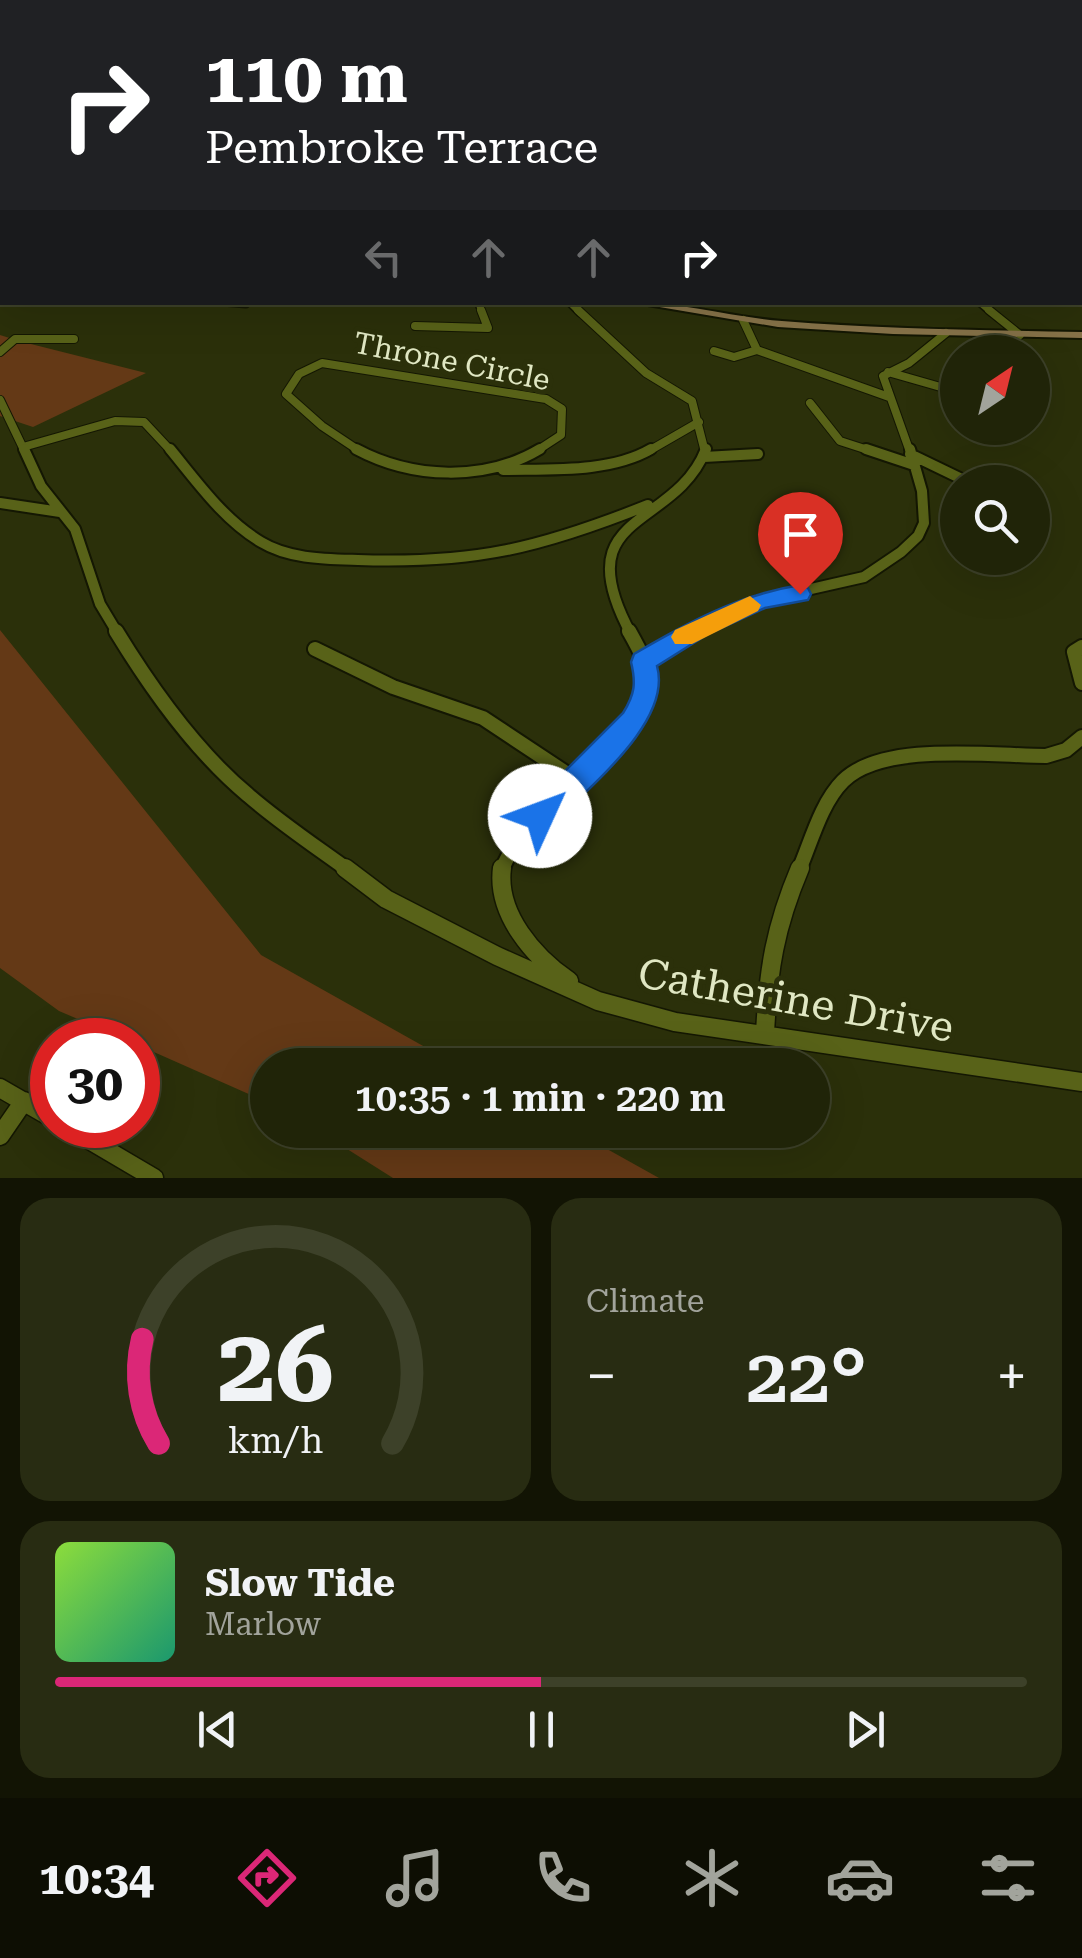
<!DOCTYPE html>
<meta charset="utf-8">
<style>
:root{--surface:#202408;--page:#282c12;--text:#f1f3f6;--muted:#a2a49c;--line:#3d4129;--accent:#db2777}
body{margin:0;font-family:"Roboto Serif",serif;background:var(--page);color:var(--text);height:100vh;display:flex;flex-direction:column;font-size:38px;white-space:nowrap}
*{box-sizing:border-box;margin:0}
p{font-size:32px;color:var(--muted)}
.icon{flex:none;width:55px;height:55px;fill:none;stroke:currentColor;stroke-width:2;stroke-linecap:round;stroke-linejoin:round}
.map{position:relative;height:1178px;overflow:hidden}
.details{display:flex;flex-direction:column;gap:20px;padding:20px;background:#121404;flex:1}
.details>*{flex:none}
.banner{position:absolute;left:0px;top:0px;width:1082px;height:305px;box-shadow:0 10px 40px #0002,0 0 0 2px var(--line);background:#202124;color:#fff;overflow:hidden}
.needle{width:65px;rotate:35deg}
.fabs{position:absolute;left:940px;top:335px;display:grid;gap:20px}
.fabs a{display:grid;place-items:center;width:110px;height:110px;border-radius:50%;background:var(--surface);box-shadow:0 10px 40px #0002,0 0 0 2px var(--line);font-size:50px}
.speed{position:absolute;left:30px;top:1018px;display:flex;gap:20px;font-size:50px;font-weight:700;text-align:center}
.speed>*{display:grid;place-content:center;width:130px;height:130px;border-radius:50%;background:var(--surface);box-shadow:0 10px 40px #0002,0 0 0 2px var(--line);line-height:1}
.speed .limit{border:15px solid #d22;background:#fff;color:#111}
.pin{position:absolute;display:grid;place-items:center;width:85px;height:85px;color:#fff;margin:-102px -42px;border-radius:50% 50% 50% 0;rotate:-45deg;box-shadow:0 0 10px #0007}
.pin .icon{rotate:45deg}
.me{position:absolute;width:110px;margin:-55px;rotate:47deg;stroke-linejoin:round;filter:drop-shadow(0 0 8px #0008)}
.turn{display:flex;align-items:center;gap:35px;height:210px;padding:0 40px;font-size:45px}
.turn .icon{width:130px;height:130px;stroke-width:2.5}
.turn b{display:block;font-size:70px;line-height:85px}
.lanes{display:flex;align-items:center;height:95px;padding:0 40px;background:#0003;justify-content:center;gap:50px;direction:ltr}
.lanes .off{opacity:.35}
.big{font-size:75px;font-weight:600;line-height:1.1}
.details .tile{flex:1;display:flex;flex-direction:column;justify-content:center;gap:15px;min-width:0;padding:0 35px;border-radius:30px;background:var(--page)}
.details .dial{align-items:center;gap:0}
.dial svg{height:260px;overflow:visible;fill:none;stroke:var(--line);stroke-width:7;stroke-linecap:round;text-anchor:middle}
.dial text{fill:var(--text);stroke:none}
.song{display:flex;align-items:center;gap:30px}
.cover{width:120px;height:120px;border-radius:15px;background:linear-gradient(135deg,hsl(90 70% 55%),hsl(160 70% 35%))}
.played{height:10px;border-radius:5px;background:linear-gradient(90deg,var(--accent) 50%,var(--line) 50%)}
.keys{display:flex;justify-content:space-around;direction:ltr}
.heat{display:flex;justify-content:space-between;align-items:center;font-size:55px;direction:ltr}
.details .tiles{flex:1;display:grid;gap:20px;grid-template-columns:1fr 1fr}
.tile:last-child{grid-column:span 2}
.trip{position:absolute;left:250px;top:1048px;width:580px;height:100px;border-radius:50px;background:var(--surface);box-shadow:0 10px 40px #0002,0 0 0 2px var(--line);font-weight:600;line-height:100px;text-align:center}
.dock{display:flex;height:160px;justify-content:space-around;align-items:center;background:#0d0e03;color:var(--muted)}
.dock .icon{width:70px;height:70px}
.dock .active{color:var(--accent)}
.dock b{font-size:45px;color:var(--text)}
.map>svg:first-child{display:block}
.green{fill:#643916}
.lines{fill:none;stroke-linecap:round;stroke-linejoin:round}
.street-far4-casing{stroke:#141703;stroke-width:9}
.street-far3-casing{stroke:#141703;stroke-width:10}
.street-far2-casing{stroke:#141703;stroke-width:14}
.street-far1-casing{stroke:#141703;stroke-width:18}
.street-casing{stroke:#141703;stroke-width:21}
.secondary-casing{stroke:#141703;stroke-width:4}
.street-far4{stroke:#586218;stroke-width:6}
.street-far3{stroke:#586218;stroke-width:8}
.street-far2{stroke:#586218;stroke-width:10}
.street-far1{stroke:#586218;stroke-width:14}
.street{stroke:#586218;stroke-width:18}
.secondary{fill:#877349;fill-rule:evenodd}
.route{fill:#1a73e8;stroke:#114b97;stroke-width:2.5}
.slow{fill:#f59e0b}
.labels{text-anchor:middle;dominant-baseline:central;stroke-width:10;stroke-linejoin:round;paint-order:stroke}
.far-street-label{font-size:30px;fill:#e0e7c3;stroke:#2b300a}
.near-street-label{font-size:42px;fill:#e0e7c3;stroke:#2b300a}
</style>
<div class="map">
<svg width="1082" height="1178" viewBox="0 0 1082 1178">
<rect width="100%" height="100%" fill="#2b300a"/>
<path class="green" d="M0,335L19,341L146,373L33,427L0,416Z
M0,630L261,955L457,1065H268L267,1102L138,1045V1040H127L59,1011L0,968Z
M317,1130H573L659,1178H393Z"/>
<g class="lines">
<g class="street-far4-casing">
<path id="street-far4" d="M222,302L246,304
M478,302L482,313
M569,302L580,313
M979,302L992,313"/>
</g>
<g class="street-far3-casing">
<path id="street-far3" d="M578,310L646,373L692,401L705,452
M989,310L1020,335
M743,320L757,350L889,397
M415,326L488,328L481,310
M714,351L734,357L757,350
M0,352L15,339H74
M888,372L958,392
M0,400L25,452
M810,403L840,441L874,452
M23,447L115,421L144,422L172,452
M361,452L322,426L286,394L299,374L322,363L546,399L562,409L561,435L535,452
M647,452L699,422
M910,452L883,376L909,363L946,333"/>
</g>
<g class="street-far2-casing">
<path id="street-far2" d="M24,449L41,486L75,529L100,604L118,634
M170,449C198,483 223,519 261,542C289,559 325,559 358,560C475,564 540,548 648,505
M356,449C412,479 485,482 540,449
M866,449L914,465
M910,454L968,482
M704,457L758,454
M503,470C550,469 610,473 651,449
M0,503L60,512
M631,634C564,510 674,531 706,449
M690,634L758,601L864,577L901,552L918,536L924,523L922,491L910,449"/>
</g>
<g class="street-far1-casing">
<path id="street-far1" d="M116,631C152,690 195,751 248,795C279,822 315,846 348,870
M1082,647L1074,652L1082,683
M315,649L393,687L483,718L578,781
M643,662L694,631
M502,870C525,804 648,745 648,682C648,664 638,647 629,631
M799,870C811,842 821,803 843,781C883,741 994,756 1046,756L1066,750L1082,737"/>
</g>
<g class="street-casing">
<path id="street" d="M345,868L386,899L497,956L598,1001L675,1022L1082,1082
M502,868C496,914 534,957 569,981
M765,1034C768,970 775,927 800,868
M0,1088L52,1118
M64,1125L154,1178
M0,1136L24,1101"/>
</g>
<g class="secondary-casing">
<path id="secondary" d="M630,302C681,302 731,317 782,321C882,329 982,330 1082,332V338L893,334L778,327Z"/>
</g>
<use href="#street-far4" class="street-far4"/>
<use href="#street-far3" class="street-far3"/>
<use href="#street-far2" class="street-far2"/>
<use href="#street-far1" class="street-far1"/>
<use href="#street" class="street"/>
<use href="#secondary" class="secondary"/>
</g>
<linearGradient id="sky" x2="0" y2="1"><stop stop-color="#181a06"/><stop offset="0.43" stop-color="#444e3e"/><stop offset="1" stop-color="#444e3e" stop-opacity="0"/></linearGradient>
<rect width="1082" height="287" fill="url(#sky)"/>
<path class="route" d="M800,585L808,588L811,594L808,600L765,608L708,634L657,666C673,722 587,788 551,826L540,831L530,826L526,816L530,806L623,713C635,694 636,683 631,662L634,654C687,623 738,595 800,585Z"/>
<path class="slow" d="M750,596L761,605L758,611L692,644H675L671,637L675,630Z"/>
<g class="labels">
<g class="far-street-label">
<text transform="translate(452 361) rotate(11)">Throne Circle</text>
</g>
<g class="near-street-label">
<text transform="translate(796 1000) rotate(10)">Catherine Drive</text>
</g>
</g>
</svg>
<div class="fabs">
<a><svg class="needle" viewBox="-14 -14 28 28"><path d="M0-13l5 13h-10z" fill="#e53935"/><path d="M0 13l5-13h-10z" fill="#a2a49c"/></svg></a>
<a><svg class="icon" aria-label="search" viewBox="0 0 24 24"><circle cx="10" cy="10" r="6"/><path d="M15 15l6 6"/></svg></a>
</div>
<div class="speed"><div class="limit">30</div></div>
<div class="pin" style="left:800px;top:594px;background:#d93025"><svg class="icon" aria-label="arrive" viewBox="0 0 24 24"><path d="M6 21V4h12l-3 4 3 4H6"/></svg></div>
<svg class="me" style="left:540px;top:816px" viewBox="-20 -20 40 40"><circle r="19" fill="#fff"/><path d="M0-13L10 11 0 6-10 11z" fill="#1a73e8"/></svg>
<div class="trip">10:35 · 1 min · 220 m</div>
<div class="banner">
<div class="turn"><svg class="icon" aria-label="right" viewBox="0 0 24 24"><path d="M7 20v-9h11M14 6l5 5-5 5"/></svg><div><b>110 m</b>Pembroke Terrace</div></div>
<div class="lanes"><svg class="icon off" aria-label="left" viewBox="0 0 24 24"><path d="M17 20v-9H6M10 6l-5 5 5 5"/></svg><svg class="icon off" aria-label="ahead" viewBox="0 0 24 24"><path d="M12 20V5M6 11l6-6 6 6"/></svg><svg class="icon off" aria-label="ahead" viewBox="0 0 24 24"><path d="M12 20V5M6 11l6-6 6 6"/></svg><svg class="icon" aria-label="right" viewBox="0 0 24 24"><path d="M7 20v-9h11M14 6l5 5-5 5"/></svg></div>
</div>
</div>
<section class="details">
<div class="tiles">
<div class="tile dial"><svg viewBox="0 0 100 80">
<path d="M14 69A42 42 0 1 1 86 69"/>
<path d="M14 69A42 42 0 0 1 9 37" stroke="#db2777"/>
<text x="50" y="56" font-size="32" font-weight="700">26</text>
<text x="50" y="72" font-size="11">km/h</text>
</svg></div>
<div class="tile"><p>Climate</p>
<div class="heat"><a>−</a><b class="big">22°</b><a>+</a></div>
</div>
<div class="tile">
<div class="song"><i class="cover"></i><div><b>Slow Tide</b><p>Marlow</p></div></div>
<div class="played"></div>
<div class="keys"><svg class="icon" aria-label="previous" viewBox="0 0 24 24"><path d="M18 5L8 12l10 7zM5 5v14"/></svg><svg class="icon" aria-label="pause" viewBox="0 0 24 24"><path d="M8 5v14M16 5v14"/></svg><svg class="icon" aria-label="next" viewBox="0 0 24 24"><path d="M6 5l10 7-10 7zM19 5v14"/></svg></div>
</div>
</div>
</section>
<nav class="dock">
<b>10:34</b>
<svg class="icon active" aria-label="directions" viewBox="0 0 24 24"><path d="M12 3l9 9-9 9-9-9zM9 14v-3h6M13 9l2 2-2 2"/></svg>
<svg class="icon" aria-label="music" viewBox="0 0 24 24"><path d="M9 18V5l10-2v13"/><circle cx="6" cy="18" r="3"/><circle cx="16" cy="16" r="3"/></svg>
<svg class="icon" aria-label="phone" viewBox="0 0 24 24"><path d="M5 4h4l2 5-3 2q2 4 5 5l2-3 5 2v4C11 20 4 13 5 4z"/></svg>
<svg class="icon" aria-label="climate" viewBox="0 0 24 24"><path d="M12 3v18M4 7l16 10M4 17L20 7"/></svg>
<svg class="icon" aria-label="car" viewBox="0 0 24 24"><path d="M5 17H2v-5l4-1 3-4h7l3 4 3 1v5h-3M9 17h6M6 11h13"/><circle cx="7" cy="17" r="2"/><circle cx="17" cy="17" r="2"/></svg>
<svg class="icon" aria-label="filters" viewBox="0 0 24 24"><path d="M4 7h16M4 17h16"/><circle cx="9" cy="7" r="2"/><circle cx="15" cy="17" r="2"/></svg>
</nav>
